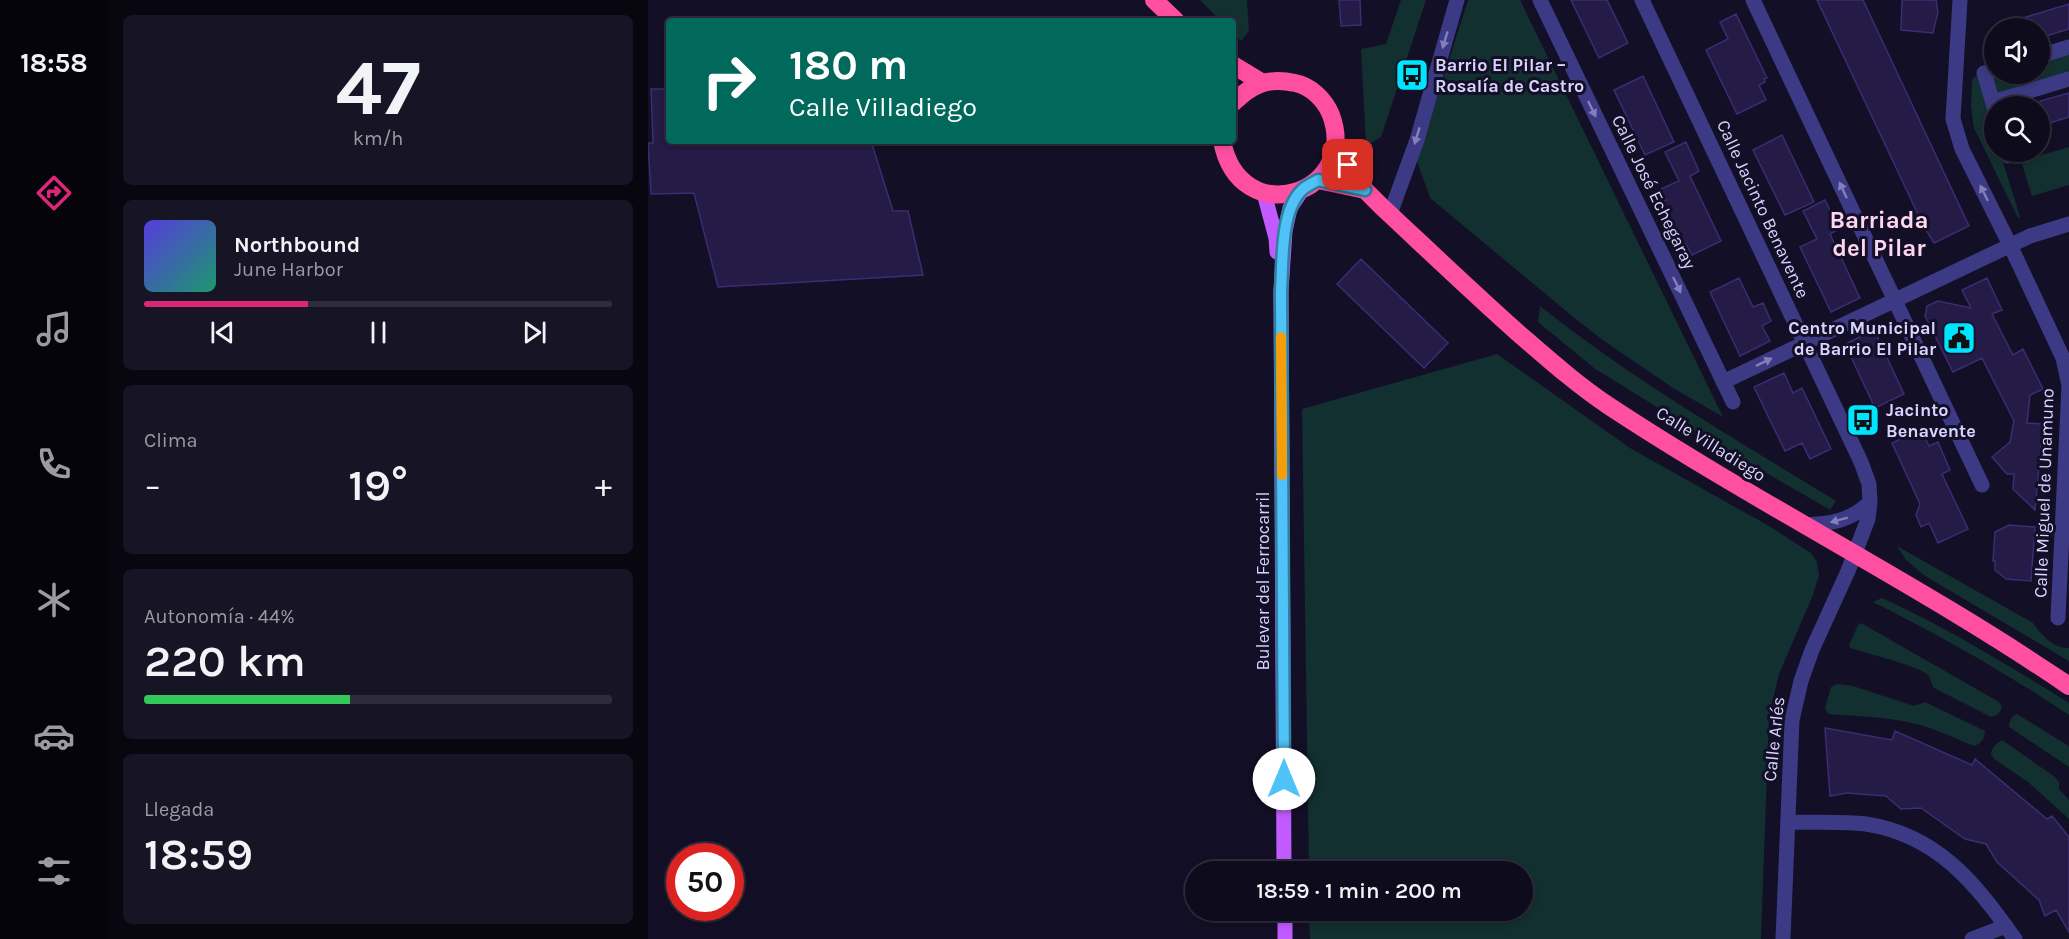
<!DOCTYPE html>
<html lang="es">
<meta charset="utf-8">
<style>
:root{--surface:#0e0b1c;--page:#171425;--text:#f1f3f6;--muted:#9b9ba3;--line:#2e2b3b;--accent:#db2777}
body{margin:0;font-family:Karla,sans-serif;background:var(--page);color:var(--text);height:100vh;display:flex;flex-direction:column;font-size:22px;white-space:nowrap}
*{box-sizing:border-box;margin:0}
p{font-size:20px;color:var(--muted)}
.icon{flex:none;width:33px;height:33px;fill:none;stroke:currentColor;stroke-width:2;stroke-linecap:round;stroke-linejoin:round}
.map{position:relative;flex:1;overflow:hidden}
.details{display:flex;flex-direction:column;gap:15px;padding:15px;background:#08060f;width:540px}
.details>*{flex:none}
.hud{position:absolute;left:18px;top:18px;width:570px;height:126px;border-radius:6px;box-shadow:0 3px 9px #0003,0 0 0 2px var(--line);background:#00695c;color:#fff;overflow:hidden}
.controls{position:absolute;left:1336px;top:18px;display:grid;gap:12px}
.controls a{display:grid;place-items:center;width:66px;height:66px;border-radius:50%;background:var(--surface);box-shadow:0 3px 9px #0003,0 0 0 2px var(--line);font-size:30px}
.speed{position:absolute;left:18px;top:843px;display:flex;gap:12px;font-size:30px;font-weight:700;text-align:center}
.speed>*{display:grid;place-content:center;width:78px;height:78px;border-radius:50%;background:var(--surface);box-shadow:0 3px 9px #0003,0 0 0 2px var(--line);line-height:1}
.speed .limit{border:9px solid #d22;background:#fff;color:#111}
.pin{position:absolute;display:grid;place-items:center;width:51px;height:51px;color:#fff;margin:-26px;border-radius:12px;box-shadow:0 3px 9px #0006}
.me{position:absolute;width:66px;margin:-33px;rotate:0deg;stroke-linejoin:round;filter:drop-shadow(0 0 4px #0008)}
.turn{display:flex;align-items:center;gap:21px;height:126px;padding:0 24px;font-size:27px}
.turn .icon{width:78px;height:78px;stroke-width:2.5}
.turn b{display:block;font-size:42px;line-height:51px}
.big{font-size:45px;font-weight:600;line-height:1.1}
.details .widget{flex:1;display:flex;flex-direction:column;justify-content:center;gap:9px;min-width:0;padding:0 21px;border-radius:9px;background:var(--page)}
.details .dial{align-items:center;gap:0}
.dial b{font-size:78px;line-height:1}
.song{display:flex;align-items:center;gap:18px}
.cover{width:72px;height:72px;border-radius:9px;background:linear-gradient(135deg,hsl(250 70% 55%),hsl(160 70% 35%))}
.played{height:6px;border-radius:3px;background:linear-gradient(90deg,var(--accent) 35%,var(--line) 35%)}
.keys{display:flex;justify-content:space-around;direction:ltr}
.heat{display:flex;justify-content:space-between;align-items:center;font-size:33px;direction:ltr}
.charge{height:9px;border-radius:4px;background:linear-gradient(90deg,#34c759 44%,var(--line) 0)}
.trip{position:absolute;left:537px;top:861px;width:348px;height:60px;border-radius:30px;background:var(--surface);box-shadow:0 3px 9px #0003,0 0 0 2px var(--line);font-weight:600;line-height:60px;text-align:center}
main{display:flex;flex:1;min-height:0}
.menu{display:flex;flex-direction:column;width:108px;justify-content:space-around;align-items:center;background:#06040b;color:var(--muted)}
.menu .icon{width:42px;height:42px}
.menu .selected{color:var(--accent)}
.menu b{font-size:27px;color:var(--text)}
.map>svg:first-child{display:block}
.green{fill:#12302f}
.building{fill:#241b47;stroke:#3b2d73;stroke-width:1.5}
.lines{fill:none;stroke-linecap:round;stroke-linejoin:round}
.minor{stroke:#3d3a85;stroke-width:15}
.major{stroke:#c25bff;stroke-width:15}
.highway{stroke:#ff4fa3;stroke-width:18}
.oneway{fill:#837fbc}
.route-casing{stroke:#337fa1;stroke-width:15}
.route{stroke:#4fc3f7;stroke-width:10}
.slow{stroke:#f59e0b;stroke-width:10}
.labels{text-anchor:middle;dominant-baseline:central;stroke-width:6;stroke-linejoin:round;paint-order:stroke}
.poi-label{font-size:18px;font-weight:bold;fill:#d9d4ff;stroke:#130f26;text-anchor:start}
.street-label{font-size:18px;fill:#d9d4ff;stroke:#130f26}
.district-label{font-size:24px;font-weight:bold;fill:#ffd6f0;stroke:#130f26}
</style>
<main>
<nav class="menu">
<b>18:58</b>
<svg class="icon selected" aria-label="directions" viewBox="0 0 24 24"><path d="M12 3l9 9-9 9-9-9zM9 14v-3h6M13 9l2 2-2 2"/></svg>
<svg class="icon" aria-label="music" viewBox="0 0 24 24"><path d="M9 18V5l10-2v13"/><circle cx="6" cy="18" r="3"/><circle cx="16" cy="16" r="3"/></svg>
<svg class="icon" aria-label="phone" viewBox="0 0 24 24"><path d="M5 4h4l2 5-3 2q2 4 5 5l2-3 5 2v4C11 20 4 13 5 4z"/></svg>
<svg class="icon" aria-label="climate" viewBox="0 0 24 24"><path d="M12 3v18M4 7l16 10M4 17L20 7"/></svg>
<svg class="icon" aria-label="car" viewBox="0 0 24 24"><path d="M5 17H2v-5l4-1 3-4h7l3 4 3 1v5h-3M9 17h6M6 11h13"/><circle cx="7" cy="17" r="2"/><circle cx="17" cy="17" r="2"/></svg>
<svg class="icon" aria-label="filters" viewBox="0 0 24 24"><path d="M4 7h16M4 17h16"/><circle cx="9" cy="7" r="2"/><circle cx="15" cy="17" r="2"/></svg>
</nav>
<section class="details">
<div class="widget dial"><b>47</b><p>km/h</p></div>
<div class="widget">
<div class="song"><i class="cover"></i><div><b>Northbound</b><p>June Harbor</p></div></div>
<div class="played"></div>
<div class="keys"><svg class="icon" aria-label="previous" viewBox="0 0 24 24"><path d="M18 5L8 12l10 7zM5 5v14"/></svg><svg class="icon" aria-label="pause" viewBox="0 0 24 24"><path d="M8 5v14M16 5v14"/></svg><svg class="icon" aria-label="next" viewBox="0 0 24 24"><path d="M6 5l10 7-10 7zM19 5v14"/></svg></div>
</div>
<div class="widget"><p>Clima</p>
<div class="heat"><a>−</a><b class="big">19°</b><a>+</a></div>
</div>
<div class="widget"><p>Autonomía · 44%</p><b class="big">220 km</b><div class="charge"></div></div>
<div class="widget"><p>Llegada</p><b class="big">18:59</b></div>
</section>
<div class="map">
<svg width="1421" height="939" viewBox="0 0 1421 939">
<rect width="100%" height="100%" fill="#130f26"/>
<path class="green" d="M552,0H599L601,31L593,41L585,33V21H573Z
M753,0H778L733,137L718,146L713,49L738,44Z
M820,0H872L1075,417L1025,388L956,341L924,316L782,198L769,161Z
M1421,52V72L1348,94L1343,76L1351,74H1392V61Z
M1329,76L1347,135V152H1352L1372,217L1370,218L1326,128L1323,106L1324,79Z
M1421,147V185L1384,196L1373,161Z
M892,306C985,380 1087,439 1188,501L1182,510L1070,445L946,368L890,322Z
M849,354L982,448L1121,526L1163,553L1169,562L1171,575L1165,595L1131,674L1121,716L1113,939H662L661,911L874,910V872L661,871L654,409Z
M1249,546L1385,623C1395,636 1404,648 1421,648V661L1277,576L1258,560Z
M1234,598C1298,627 1358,664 1418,701L1421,703V715C1358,673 1293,636 1225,602Z
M1213,623L1351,702L1354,707C1352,713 1349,716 1343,717L1286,688C1283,684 1283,679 1280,675C1271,666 1217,653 1202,648L1201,645L1210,625Z
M1189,684L1205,686L1266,706L1277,702L1337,731C1337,738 1333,744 1326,746C1306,738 1286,728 1264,723C1237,717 1208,716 1180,714L1177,708L1183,687Z
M1369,714L1421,746V767L1361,727C1361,721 1364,716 1369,714Z
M1354,740L1407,777L1411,782V789L1421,800V819L1380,782L1346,759L1343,754C1344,747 1348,744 1354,740Z"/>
<path class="building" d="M691,0H712L713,25L693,26Z
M923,0H959L980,43L951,58Z
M1169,0H1215L1321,226L1286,243L1275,225Z
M1254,0H1288L1290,12L1285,33L1253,30Z
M1421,4V29L1392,38V28H1356L1355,24Z
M1088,14L1119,78L1116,79L1117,82L1111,85L1118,100L1089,114L1058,50L1080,39L1072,22Z
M995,76L1026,142L997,155L966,90Z
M3,89H21V141H223L245,211H260L275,275L70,287L46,193L3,194L0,143H5Z
M1421,93V117L1392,126V101Z
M1134,135L1166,202L1137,215L1105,150Z
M1038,142L1051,171L1042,176L1073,241L1044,255L1038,244L1032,246L1012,203L1018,200L1013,189L1031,181L1017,152Z
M1177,200L1191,229L1182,234L1212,298L1183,312L1152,247L1169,239L1155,211Z
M713,259L800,343L776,368L689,284Z
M1091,278L1105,307L1115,303L1123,321L1114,326L1122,341L1092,356L1062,292Z
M1339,278L1354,310L1344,314L1365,355L1375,349L1395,389L1382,395L1379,423L1395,424L1387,510L1365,489L1366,474H1359L1344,457L1362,442L1366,421L1334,358L1305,372L1277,316L1279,306L1290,301L1323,308L1314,290Z
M1226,330L1256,394L1227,408L1197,344Z
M1136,373L1145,393L1154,388L1183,449L1162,459L1154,443L1137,451L1106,387Z
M1273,429L1281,446L1290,442L1302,470L1294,474L1320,529L1290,543L1281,523L1273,527L1268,515L1272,504L1244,443Z
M1361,525L1387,527L1383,581L1358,579L1347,570V561H1345L1347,532Z
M1177,728L1244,740L1247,731L1324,765L1327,759L1399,819L1404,816L1421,837V932L1408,910L1397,916L1391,900L1349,862L1338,844L1317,839L1273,808L1253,809L1238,796L1199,793L1182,796Z"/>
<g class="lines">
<path class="minor" d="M892,0L1085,402
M994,0L1213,462L1221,484L1222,502L1220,519L1200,571L1164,650L1153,681L1144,720L1135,939
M1105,0L1334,485
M1312,0L1305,119L1314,149L1362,245L1415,358L1421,385L1410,618
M1392,56L1421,47
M1347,70L1336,73L1347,110
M1345,102L1421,79
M1359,152L1360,156
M742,214L769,140L809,0
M1075,382L1382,236L1421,224
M1156,525C1182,524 1203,521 1222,502
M1140,822C1166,823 1193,821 1218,824C1290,835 1328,884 1367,939
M1324,939L1358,926"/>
<path class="major" d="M616,193L628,238L629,252
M636,872L633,291L637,231L642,208L654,190
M637,910V939"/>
<path class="highway" d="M506,0L528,21
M585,65L613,82
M574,141C592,233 712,194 683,115C677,100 663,86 647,83C620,77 604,84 585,103
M688,146L717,190L733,206C778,248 823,291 869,332C899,358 928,384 961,406C1111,505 1273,585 1421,686
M670,180L717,190"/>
</g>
<defs><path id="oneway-solid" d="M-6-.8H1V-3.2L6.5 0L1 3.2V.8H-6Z" transform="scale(1.5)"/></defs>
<g class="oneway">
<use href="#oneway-solid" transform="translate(797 40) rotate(107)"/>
<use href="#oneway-solid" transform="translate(944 109) rotate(64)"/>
<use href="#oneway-solid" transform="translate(769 136) rotate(107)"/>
<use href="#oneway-solid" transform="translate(1195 190) rotate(-115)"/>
<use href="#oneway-solid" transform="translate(1336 193) rotate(-116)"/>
<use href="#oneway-solid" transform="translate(1029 285) rotate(64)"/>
<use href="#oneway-solid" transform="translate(1116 362) rotate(-26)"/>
<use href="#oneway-solid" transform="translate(1191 520) rotate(165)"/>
</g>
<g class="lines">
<g class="route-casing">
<path id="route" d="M636,779L633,291C635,262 632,211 654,190C658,186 665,183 670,180L717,190L700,165"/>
</g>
<use href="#route" class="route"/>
<path class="slow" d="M633,337L634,475"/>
</g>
<defs>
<g id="bus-square" transform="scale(1.725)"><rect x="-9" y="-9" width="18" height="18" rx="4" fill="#00e5ff" stroke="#130f26"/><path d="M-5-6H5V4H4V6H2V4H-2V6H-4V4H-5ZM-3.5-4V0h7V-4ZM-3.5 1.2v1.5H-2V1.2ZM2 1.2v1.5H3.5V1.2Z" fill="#111"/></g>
<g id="civic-square" transform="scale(1.725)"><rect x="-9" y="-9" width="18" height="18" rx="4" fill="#00e5ff" stroke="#130f26"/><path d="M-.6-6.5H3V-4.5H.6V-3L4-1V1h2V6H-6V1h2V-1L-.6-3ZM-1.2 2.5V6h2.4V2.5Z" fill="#111"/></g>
</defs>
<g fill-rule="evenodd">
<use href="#bus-square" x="764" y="75"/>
<use href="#civic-square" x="1311" y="338"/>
<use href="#bus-square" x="1215" y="420"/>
</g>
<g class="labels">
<g class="poi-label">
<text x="787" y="65">Barrio El Pilar –<tspan x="787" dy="21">Rosalía de Castro</tspan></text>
<text x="1288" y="328" text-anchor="end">Centro Municipal<tspan x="1288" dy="21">de Barrio El Pilar</tspan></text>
<text x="1238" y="410">Jacinto<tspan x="1238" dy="21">Benavente</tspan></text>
</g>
<g class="street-label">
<text transform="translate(1006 192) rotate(64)">Calle José Echegaray</text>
<text transform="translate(1115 209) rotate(65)">Calle Jacinto Benavente</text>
<text transform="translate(1063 444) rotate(32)">Calle Villadiego</text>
<text transform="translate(1396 493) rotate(-88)">Calle Miguel de Unamuno</text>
<text transform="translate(615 581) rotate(-90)">Bulevar del Ferrocarril</text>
<text transform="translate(1126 739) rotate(-84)">Calle Arlés</text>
</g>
<g class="district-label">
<text x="1231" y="220">Barriada<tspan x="1231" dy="28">del Pilar</tspan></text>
</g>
</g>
</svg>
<div class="controls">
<a><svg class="icon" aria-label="sound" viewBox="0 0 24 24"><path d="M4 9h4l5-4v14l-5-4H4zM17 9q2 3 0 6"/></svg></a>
<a><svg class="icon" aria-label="search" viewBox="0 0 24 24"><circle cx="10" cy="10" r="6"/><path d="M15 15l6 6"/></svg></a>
</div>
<div class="speed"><div class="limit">50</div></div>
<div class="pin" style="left:700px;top:165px;background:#d93025"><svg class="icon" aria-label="arrive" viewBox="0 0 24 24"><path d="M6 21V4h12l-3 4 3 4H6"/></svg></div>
<svg class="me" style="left:636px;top:779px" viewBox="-20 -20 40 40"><circle r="19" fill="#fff"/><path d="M0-13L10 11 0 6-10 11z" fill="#4fc3f7"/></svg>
<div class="trip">18:59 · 1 min · 200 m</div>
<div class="hud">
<div class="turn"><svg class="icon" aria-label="right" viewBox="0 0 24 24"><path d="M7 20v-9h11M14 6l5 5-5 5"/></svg><div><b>180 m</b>Calle Villadiego</div></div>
</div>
</div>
</main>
